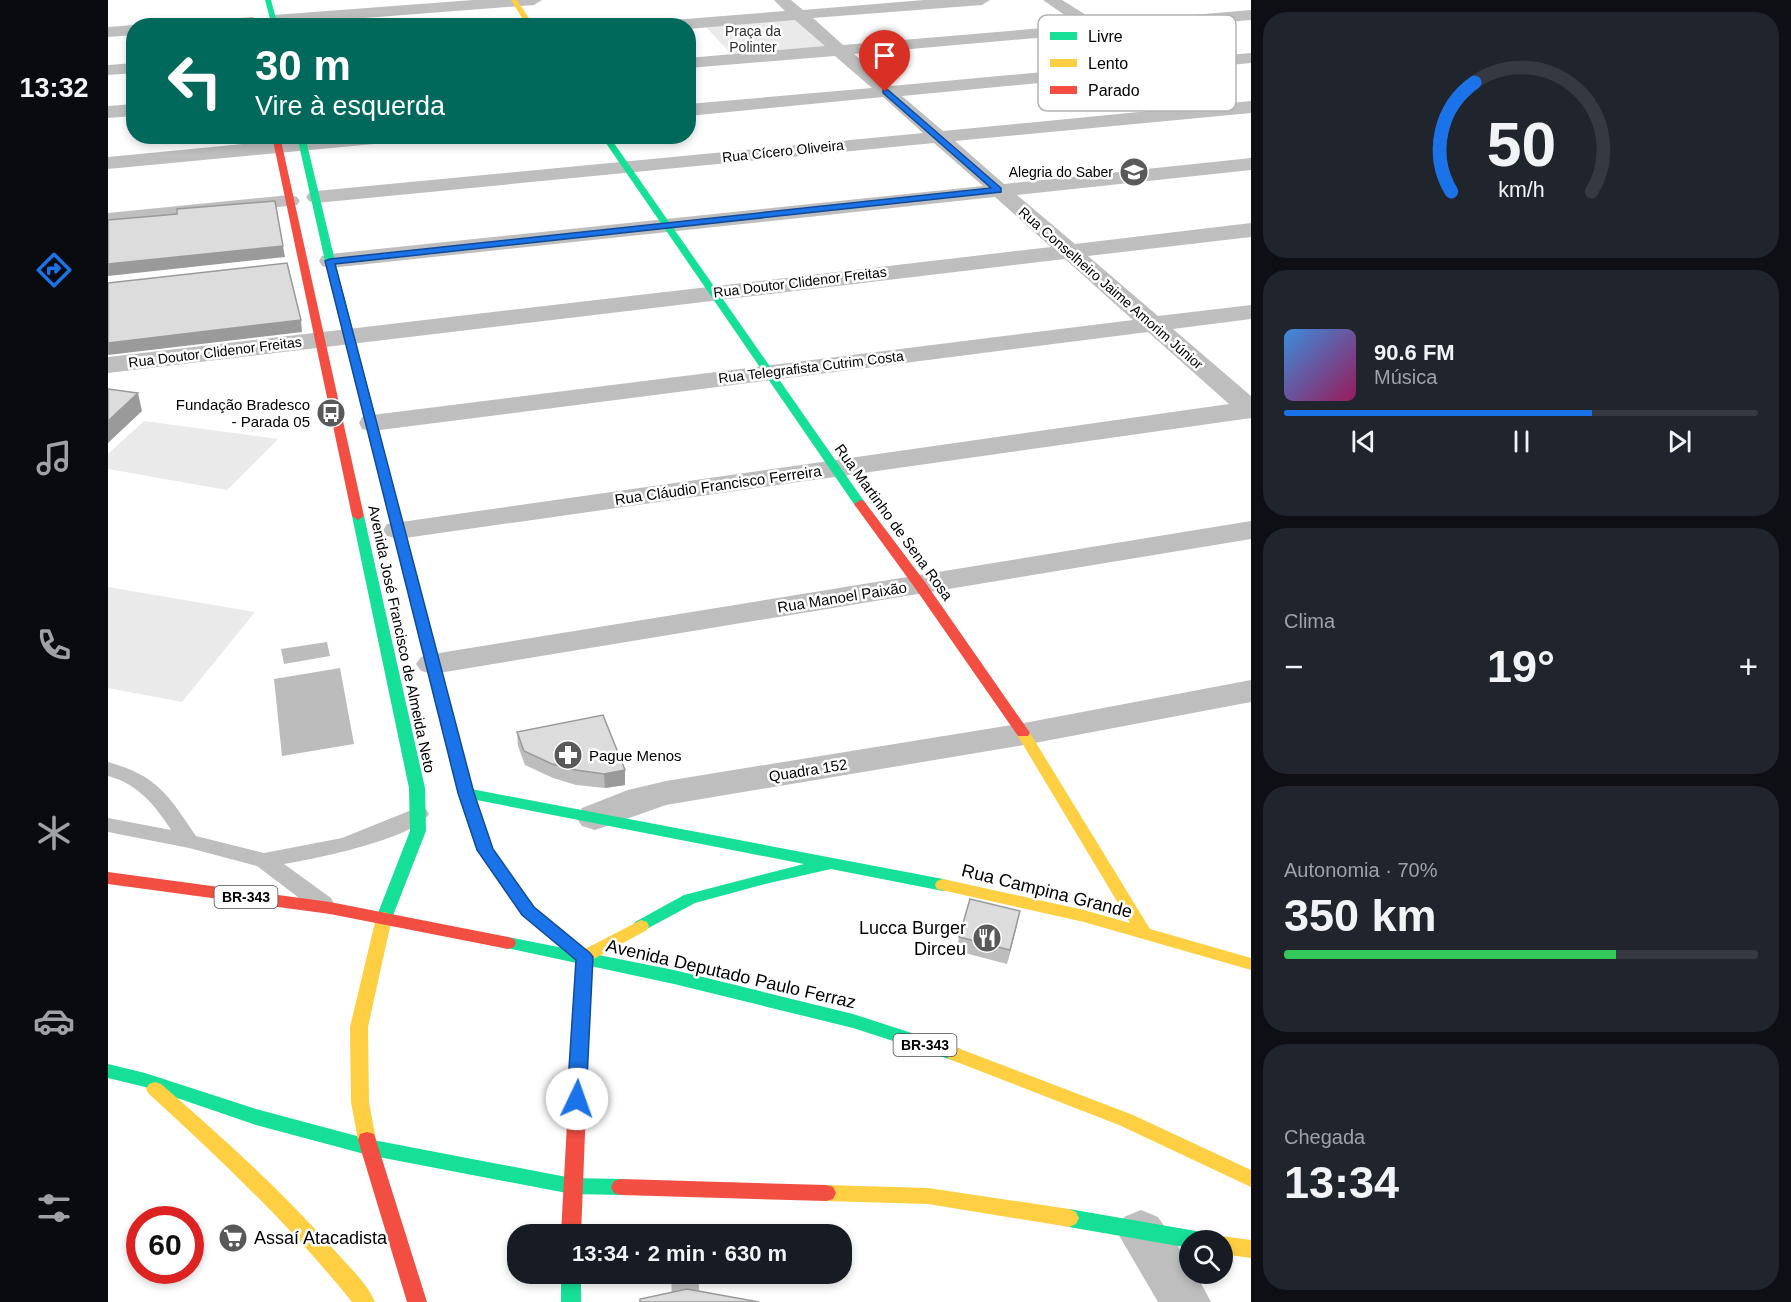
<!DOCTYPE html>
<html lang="pt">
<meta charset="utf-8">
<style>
:root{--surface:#171b24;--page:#20242c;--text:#f1f3f6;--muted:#9ea1a6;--line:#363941;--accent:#1a73e8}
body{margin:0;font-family:Helvetica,sans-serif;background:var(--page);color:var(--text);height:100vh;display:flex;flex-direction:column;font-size:22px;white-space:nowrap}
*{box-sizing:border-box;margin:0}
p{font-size:20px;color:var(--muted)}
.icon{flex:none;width:33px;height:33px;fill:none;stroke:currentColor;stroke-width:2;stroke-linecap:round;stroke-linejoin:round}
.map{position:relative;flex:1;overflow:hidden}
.side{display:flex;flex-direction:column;gap:12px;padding:12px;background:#0d0f14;width:540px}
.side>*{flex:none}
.top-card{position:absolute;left:18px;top:18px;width:570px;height:126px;border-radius:24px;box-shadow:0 3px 9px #0003;background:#00695c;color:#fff;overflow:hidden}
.fabs{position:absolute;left:1071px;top:1230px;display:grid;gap:12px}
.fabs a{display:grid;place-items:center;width:54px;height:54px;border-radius:50%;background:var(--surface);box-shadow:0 3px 9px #0003;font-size:30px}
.speed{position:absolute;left:18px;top:1206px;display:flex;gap:12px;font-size:30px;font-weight:700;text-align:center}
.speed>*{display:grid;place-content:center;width:78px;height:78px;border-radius:50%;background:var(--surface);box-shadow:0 3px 9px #0003;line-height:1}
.speed .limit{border:9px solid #d22;background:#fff;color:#111}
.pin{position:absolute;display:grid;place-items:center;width:51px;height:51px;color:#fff;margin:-62px -26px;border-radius:50% 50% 50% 0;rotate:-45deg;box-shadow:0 0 6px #0007}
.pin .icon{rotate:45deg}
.me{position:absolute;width:66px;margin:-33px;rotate:3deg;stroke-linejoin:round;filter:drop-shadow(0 0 4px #0008)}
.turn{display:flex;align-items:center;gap:21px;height:126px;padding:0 30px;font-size:27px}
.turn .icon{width:78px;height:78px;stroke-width:2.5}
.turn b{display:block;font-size:42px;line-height:51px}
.big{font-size:45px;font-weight:600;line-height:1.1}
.side .tile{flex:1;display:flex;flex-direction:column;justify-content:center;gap:9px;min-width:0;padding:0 21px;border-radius:24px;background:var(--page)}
.side .dial{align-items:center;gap:0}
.dial svg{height:156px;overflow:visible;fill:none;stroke:var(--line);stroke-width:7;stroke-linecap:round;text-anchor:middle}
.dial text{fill:var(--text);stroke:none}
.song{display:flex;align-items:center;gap:18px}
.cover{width:72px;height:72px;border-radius:9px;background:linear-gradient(135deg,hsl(210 70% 55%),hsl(330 70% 35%))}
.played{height:6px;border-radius:3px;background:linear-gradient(90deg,var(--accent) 65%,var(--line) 65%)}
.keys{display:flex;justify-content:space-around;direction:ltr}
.heat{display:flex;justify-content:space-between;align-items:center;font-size:33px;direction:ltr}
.charge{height:9px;border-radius:4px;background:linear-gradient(90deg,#34c759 70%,var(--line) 0)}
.trip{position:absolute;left:399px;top:1224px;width:345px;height:60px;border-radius:24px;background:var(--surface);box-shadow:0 3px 9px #0003;font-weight:600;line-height:60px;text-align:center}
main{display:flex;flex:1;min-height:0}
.dock{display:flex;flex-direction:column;width:108px;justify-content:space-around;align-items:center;background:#090b0e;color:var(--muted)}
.dock .icon{width:42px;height:42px}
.dock .current{color:var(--accent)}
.dock b{font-size:27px;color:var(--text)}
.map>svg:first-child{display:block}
.green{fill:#eaeaea}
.water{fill:#bcbcbc}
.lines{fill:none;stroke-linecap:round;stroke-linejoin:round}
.lane{fill:#bebebe;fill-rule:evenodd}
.street{fill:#bebebe;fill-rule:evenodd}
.fast{fill:#16e098;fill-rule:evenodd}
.slow{fill:#ffcf43;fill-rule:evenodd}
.jam{fill:#f24e42;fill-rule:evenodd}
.wall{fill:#bdbdbd}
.shaded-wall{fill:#9a9a9a}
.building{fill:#dcdcdc;stroke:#9a9a9a;stroke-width:1.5}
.route{fill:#1a73e8;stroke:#114b97;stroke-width:1.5}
.labels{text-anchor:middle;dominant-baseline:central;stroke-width:5;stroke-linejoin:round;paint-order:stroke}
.far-park-label{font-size:14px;fill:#2f2f2f;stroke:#fff}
.far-street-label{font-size:14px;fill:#000;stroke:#fff}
.far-poi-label{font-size:14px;fill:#000;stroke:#fff;text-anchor:end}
.shield{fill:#fff;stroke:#4c4c4c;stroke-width:1.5}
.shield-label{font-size:14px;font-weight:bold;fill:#000}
.poi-label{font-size:15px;fill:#000;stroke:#fff;text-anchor:end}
.street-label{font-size:15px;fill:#000;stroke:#fff}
.near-street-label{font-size:18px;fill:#000;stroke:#fff}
.near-poi-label{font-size:18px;fill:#000;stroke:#fff;text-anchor:end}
.key{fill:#fff;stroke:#b2b2b2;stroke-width:1.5}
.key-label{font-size:16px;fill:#000}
</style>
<main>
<nav class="dock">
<b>13:32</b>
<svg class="icon current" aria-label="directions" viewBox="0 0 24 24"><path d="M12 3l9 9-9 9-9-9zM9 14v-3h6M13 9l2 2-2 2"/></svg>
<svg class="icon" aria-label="music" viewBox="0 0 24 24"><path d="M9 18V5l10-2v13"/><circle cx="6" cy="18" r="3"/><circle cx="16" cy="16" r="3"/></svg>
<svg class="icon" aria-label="phone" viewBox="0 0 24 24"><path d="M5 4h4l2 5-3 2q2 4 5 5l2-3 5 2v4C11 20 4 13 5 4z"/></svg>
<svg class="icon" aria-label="climate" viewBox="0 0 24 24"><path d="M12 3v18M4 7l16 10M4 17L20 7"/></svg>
<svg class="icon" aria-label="car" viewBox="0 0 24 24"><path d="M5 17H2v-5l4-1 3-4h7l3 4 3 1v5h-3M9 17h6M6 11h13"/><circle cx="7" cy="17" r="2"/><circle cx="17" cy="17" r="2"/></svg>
<svg class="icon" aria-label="filters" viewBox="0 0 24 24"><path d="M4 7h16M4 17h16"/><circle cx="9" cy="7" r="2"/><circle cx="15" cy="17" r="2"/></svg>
</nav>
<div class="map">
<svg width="1143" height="1302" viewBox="0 0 1143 1302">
<rect width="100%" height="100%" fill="#fff"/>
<path class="green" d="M688,18L722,50L627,58L597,26Z
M36,421L170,439L119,490L0,469V454Z
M0,587L147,612L74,702L0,688Z"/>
<path class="water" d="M219,642L222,656L176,664L173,649Z
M232,668L246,744L174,756L166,679Z"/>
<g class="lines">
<path class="lane" d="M0,762C50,776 60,795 88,836L156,853L234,838L311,807L318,809L321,814C306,839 206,859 176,864L223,898L226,904L223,910L215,912L207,910L149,866L81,848L0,832V818L63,830C47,805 30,784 0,776Z
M563,1274H590L592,1302H564Z"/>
<path class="street" d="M365,0H434L426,5L166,25L158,20L166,15Z
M666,0H683L695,10L816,0H882L874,5L705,18L735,45L971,25L935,0H954L991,23L1143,10V20L1002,32L1000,35L994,37L985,33L746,54L783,86L1143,53V63L794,96L835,131L1143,101V113L847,141L896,184L1143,158V170L909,195L967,244L1143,223V237L980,256L1050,316L1143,305V319L1065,329L1143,396V418L290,539L279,536L275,530L279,524L1121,404L1040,332L264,431L254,429L251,423L254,417L264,415L1025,320L957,259L0,373V357L943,247L887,197L222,268L214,266L211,261L214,256L222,254L875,186L826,143L208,203L201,201L198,197L201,193L208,191L815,133L775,97L580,116V104L764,88L727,56L580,68V58L717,46L687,20L580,29V26H545L553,21L677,11Z
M145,17L153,22L151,25L82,26L90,21Z
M26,25V35L0,37V27Z
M26,63V73L0,75V65Z
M26,104V116L0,118V106Z
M220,136H296L294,140L287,142L0,169V157Z
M182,195L189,197L192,201L189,205L0,225V213Z
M1143,521V539L325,674L313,671L308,664L313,657L325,654Z
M1143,680V702L916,745L558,805L487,830L474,826L468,817L474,808L520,790L558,781L916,723Z
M1033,1210L1050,1217L1082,1264V1274H1088L1103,1302H1050L1009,1232L1016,1217Z"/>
<path class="fast" d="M157,0H163L170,26H164Z
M189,136H197L227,261L315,600L314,603H304L303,600L217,261Z
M493,136H501L758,504L756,507H748Z
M250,512L256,516L317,788L318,831L284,918L282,922L276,924L270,922L268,918L302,831L301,788L244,516Z
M358,788L835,879L841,881L843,885L841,889L835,891L723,869L657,884L587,903L533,932L527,930L525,926L527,922L576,895L696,864L353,797L350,793L353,789Z
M400,937L566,970L745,1014L853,1049L856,1054L853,1059L847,1061L745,1028L566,984L394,947L392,943L394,939Z
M0,1064L37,1073L148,1109L260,1139L464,1178L513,1179L520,1181L523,1187L520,1193L513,1195L464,1194L260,1155L148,1125L37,1087L0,1078Z
M961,1209L1088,1231L1095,1234L1098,1240H1082V1248L961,1227L954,1224L951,1218L954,1212Z
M453,1274H473V1302H453Z"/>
<path class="slow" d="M403,0H409L426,26H419Z
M309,596L315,600L366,793L384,849L426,907L477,949L533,920L539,922L541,926L539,930L482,961L476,963L470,961L414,915L369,850L350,793L303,600Z
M915,728L922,733L1042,929L1143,958V970L976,922L829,889L827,885L829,881L835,879L976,910L1022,923L908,733Z
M276,912L282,914L284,918L260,1027L261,1102L268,1140L266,1146L259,1148L252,1146L250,1140L243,1102L242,1027L268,918L270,914Z
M847,1047L1025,1115L1143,1170V1187L1011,1125L841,1059L838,1054L841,1049Z
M47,1082L53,1084C114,1137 174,1191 228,1252C241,1267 259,1283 267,1302H244C183,1226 113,1160 41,1094L38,1089L41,1084Z
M718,1185L820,1188L961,1209L968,1212L971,1218L968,1224L961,1227L820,1204L718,1201L711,1199L708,1193L711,1187Z
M1114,1236L1143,1240V1258L1114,1254V1240H1106Z"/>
<path class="jam" d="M164,136H172L256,516L250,520L244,516Z
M752,500L756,501L817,582L920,730L922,733L920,736H910L807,588L746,504Z
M0,872L222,902L400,937L406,939L408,943L406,947L400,949L222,914L0,884Z
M476,951L482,953L484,957L473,1234H453L468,957L470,953Z
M259,1132L266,1134L268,1140L319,1302H299L250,1140L252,1134Z
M513,1179L718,1185L725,1187L728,1193L725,1199L718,1201L513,1195L506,1193L503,1187L506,1181Z"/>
</g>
<path class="wall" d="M409,732L517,770V785L497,788L468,785L445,778L417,765L410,746Z
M909,925L899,964L849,951L851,937Z"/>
<path class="shaded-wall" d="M175,246L177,257L0,276V264Z
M193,320L194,332L0,355V343Z
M30,393L34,411L0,443V421Z
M517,770V785L497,788L496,774Z
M912,911L909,925L899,964L902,950Z"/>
<path class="building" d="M167,201L175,246L0,264V220L69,214V209Z
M179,263L193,320L0,343V283Z
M0,389L30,393L0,421Z
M495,715L517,770L496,774L468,770L444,764L416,751L409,732Z
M862,899L912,911L902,950L851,937Z
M579,1289L651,1302H532V1299Z"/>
<path class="route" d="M775,90H780L893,188V192L227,264L366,793L385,849L426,907L482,953L485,957L478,1099L475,1104L469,1106L462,1104L459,1099L468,960L414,915L369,850L350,793L217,261L222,259L883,188L775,93Z"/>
<defs>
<g id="school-disc" transform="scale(1.5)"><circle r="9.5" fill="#595959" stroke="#fff"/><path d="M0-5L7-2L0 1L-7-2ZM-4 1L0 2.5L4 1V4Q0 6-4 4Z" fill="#fff"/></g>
<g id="bus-disc" transform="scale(1.5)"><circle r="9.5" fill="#595959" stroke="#fff"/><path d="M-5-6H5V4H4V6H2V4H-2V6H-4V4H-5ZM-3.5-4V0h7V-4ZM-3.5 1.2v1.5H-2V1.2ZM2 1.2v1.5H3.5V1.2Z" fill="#fff"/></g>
<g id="pharmacy-disc" transform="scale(1.5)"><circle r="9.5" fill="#595959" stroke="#fff"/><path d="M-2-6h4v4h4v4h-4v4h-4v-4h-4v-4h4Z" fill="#fff"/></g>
<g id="restaurant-disc" transform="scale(1.5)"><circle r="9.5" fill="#595959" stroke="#fff"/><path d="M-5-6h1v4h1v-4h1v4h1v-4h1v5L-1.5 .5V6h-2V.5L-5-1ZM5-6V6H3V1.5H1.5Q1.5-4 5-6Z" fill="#fff"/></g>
<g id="supermarket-disc" transform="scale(1.5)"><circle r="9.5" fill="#595959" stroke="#fff"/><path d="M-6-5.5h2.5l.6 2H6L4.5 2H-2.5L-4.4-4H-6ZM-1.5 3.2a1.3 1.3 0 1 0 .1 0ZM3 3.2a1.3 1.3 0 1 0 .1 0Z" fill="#fff"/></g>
</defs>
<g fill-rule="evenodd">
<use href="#school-disc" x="1026" y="172"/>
<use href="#bus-disc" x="223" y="413"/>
<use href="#pharmacy-disc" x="460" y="755"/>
<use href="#restaurant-disc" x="879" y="938"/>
<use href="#supermarket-disc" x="125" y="1238"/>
</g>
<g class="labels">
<g class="far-park-label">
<text x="645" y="31">Praça da<tspan x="645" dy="16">Polinter</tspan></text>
</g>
<g class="far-street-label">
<text transform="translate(675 151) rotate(-6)">Rua Cícero Oliveira</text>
<text transform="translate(692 282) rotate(-7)">Rua Doutor Clidenor Freitas</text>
<text transform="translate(1003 288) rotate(41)">Rua Conselheiro Jaime Amorim Júnior</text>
<text transform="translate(107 352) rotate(-7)">Rua Doutor Clidenor Freitas</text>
<text transform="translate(703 367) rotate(-7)">Rua Telegrafista Cutrim Costa</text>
</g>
<g class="far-poi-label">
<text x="1005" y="172">Alegria do Saber</text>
</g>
<g class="shield">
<rect x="106.5" y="886" width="63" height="22" rx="4.5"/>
<rect x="785.5" y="1034" width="63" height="22" rx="4.5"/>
</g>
<g class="shield-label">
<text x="138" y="897">BR-343</text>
<text x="817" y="1045">BR-343</text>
</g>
<g class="poi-label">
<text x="202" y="404">Fundação Bradesco<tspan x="202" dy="17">- Parada 05</tspan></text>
<text x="481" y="755" text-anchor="start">Pague Menos</text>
</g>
<g class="street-label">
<text transform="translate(610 485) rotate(-8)">Rua Cláudio Francisco Ferreira</text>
<text transform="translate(786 522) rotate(54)">Rua Martinho de Sena Rosa</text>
<text transform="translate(734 597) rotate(-9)">Rua Manoel Paixão</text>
<text transform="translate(294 639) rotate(78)">Avenida José Francisco de Almeida Neto</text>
<text transform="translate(700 770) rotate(-9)">Quadra 152</text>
</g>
<g class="near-street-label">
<text transform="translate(939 891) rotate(14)">Rua Campina Grande</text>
<text transform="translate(623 974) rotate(13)">Avenida Deputado Paulo Ferraz</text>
</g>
<g class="near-poi-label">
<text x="858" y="928">Lucca Burger<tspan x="858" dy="21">Dirceu</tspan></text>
<text x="146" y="1238" text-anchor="start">Assaí Atacadista</text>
</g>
</g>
<rect x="930" y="15" width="198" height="96" rx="9" class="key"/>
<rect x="942" y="32" width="27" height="8" fill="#16e098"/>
<rect x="942" y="59" width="27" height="8" fill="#ffcf43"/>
<rect x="942" y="86" width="27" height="8" fill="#f24e42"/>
<g class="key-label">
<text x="980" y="42">Livre</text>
<text x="980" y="69">Lento</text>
<text x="980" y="96">Parado</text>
</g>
</svg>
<div class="fabs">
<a><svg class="icon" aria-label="search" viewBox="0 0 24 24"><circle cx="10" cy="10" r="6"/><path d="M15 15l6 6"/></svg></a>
</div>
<div class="speed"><div class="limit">60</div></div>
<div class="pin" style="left:777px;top:92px;background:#d93025"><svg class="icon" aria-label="arrive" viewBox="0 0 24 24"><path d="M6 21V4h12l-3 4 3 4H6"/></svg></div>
<svg class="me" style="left:469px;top:1099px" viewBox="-20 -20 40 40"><circle r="19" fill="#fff"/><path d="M0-13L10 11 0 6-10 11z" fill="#1a73e8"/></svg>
<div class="trip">13:34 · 2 min · 630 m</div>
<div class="top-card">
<div class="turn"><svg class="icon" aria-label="left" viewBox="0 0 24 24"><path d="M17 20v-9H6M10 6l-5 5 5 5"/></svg><div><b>30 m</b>Vire à esquerda</div></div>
</div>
</div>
<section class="side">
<div class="tile dial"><svg viewBox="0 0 100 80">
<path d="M14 69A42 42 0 1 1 86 69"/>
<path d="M14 69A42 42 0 0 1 26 13" stroke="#1a73e8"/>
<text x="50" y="56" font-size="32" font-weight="700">50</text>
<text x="50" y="72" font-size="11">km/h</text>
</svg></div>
<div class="tile">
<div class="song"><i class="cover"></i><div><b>90.6 FM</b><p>Música</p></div></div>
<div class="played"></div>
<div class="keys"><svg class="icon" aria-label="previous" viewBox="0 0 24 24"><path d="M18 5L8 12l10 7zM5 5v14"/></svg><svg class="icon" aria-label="pause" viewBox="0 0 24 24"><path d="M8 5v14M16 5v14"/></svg><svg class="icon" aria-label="next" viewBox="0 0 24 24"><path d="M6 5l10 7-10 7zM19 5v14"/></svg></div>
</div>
<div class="tile"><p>Clima</p>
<div class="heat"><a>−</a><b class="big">19°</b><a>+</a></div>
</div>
<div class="tile"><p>Autonomia · 70%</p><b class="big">350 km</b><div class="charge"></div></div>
<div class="tile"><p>Chegada</p><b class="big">13:34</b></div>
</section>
</main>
